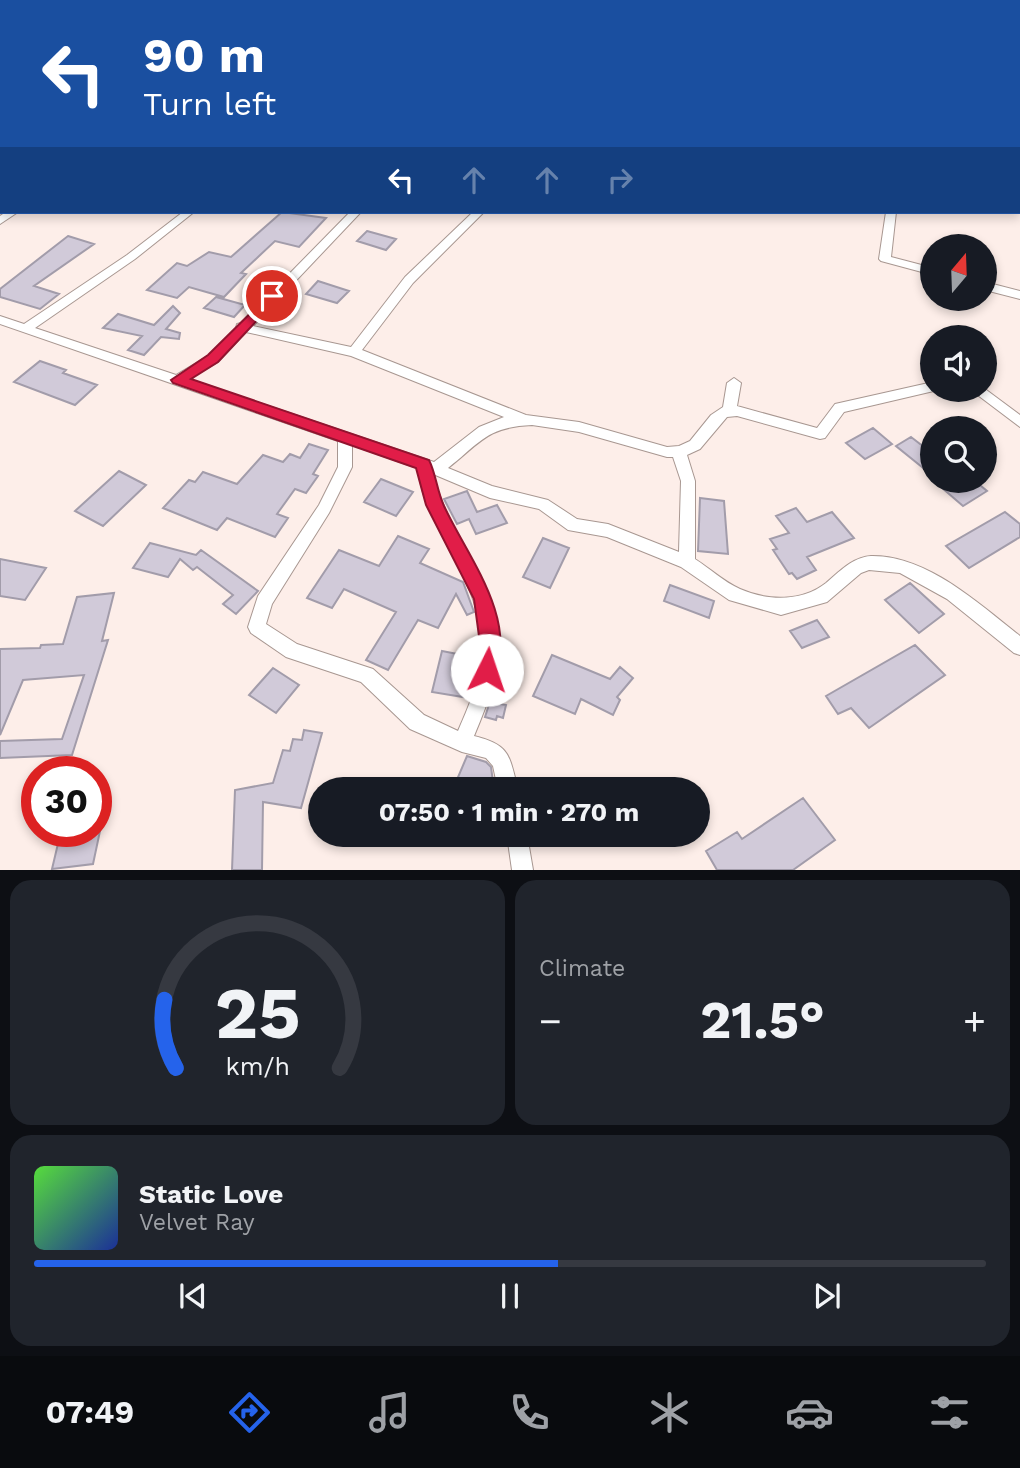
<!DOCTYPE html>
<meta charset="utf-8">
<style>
:root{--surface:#171b24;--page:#20242c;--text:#f1f3f6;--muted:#9ea1a6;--line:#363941;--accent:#2563eb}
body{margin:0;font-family:"Work Sans",sans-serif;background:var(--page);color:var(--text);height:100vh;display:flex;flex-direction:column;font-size:26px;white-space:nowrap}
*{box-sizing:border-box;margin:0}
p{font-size:23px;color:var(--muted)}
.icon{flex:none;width:38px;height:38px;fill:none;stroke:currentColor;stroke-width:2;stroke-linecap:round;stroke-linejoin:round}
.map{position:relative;height:870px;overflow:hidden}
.drawer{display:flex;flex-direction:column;gap:10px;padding:10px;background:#0d0f14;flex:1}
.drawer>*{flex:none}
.hud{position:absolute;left:0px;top:0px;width:1020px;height:214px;box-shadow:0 4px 10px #0003;background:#1a4fa0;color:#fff;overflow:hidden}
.needle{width:46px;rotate:19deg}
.controls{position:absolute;left:920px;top:234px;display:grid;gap:14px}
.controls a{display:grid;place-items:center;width:77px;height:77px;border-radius:50%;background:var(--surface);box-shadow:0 4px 10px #0003;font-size:35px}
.speed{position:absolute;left:21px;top:756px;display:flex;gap:14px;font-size:35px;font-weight:700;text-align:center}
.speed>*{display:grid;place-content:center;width:91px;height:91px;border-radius:50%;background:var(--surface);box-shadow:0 4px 10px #0003;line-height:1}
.speed .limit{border:10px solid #d22;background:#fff;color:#111}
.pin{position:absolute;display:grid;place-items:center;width:60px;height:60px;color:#fff;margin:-30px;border:4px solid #fff;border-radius:50%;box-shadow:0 2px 7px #0007}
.me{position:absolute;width:77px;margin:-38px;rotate:4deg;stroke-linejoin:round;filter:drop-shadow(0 0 5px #0008)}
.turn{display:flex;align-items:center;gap:24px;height:147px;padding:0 28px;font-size:32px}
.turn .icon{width:91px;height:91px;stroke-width:2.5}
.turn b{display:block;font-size:49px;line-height:60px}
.lanes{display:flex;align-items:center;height:66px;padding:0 28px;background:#0003;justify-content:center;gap:35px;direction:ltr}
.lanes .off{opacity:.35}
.big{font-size:52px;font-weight:700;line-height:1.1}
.drawer .widget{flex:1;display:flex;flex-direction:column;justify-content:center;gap:10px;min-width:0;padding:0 24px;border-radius:21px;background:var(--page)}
.drawer .dial{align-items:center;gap:0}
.dial svg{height:182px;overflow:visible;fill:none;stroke:var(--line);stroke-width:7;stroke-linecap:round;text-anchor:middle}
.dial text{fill:var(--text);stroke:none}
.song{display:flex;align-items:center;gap:21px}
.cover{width:84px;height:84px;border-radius:10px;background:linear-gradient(135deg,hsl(110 70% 55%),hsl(230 70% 35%))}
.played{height:7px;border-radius:4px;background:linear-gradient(90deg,var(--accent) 55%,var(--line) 55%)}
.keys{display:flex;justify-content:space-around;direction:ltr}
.heat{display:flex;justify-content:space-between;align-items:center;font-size:38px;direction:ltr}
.drawer .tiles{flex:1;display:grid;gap:10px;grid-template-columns:1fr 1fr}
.widget:last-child{grid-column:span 2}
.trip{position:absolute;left:308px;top:777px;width:402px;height:70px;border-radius:35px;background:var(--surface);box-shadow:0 4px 10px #0003;font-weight:700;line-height:70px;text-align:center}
.dock{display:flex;height:112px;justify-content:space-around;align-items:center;background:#090b0e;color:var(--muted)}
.dock .icon{width:49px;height:49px}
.dock .current{color:var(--accent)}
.dock b{font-size:32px;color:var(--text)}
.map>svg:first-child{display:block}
.building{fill:#d1cad9;stroke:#a29caa;stroke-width:2}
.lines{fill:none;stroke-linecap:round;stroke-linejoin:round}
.street-casing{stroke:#a89791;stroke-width:2}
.street{fill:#fff;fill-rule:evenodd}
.route{fill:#e11d48;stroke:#92132f;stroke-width:2}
</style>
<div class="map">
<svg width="1020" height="870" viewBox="0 0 1020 870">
<rect width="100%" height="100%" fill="#fdeee9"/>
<path class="building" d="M282,212L326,218L299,247L275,241L241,273L246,274L224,297L189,287L177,298L147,290L177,263L187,266L209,252L231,257Z
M367,231L396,239L386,250L357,241Z
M68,236L94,244L34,286L59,294L40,309L0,297V289Z
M318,281L349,291L337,303L306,294Z
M216,297L245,305L234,317L204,308Z
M173,306L180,313L166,329L180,333L179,339L161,337L144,355L128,350L142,336L103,328L118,314L154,325Z
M40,361L66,370L63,373L97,385L75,405L14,382Z
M873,428L892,444L865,459L846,443Z
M911,437L933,454V476L896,446Z
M309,444L328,450L313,474L318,476L306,493L295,489L277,514L288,518L275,537L227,518L217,530L163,508L189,480L195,482L203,472L237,484L263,455L283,462L290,454L300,458Z
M119,471L146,485L103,526L75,511Z
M381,479L413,492L396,516L364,502Z
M934,481H975L987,491L963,506Z
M467,491L477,512L497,505L507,523L476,534L469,519L457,524L444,499Z
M700,498L724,501L728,554L698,551Z
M796,508L807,522L832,512L854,538L807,557L816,570L797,579L792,573L789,574L773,550L777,549L770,539L789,533L776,516Z
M1005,512L1020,524V537L969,568L946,546Z
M398,536L429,549L420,563L463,582L474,612L467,615L456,594L438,628L418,620L388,670L366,660L396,612L344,589L332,608L307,598L339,550L379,566Z
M543,538L569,548L550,588L523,577Z
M150,543L196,555L201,550L258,591L236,614L223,604L233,595L197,567L193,570L180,559L168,577L133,568Z
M0,559L46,568L25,600L0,596Z
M910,583L944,614L919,633L885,600Z
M670,585L714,601L709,618L664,601Z
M114,593L102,641L108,640L72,755L0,758V741L62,739L84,675L23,680L0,735V649L40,648L41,645L63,644L77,597Z
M817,620L829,637L802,648L790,631Z
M915,645L945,675L869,728L851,708L838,714L826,696Z
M442,651L478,658L469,698L432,692Z
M552,655L610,679L620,667L633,678L617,697L620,700L613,715L581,699L575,714L533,696Z
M273,668L299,685L276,713L249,695Z
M496,683L505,685L500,704L506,705L503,718L497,716L496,720L485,717Z
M304,730L322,733L301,808L263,802L262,870H232L235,790L273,783L283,750L290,751L293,739L302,740Z
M467,756L486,762L491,767L494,789H453Z
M803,798L835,840L793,870H717L706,851L737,832L742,839Z
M61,831H100L93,864L52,869Z"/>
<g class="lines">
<g class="street-casing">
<path id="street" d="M50,0H59L49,2Z
M165,0H174L164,2Z
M282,0H291L281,2Z
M391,0H400L390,2Z
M499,0H507V2H499Z
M740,0H748L740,2Z
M855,0H863V2H856Z
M968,0H976V2H968Z
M1018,11H1020V16H1018Z
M0,26H2L0,31Z
M0,64H2V68H0Z
M1018,110L1020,111V117L1018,116Z
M0,142H2V148H0Z
M6,212H18L0,224V216Z
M183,212H194L135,259L35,328L176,375L208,356L236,328L237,324L241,323L350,212H361L253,326L351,347L405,277L473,212H484L413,283L362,350L526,415L579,422L667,447L679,446L690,441L711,415L723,407L727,383L734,378L741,383L737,406L817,428L835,404L933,382V390H938L844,412L825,438L820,439L737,416L727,417L700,449L687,455L695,481V559C709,568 724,582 740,589C767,601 802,602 826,583C839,572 853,557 871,556C927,555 979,604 1020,636V655L1014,653L947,599L900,573L869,570L861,573L827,602L781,615L729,600L681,567L607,537L568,530L539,509L490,498L433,474C440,503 454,527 468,553C509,626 506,661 474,736C511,745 509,756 518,789H498L493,766L486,758L462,752L410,729L361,682L286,657L251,633L248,627L258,596L319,505L338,467V441L0,324V316L24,324L127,255ZM246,332L351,356L504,417L479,427L434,462L189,379L218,362ZM532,425L579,432L667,457H673L681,481L679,552L608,524L577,519L548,500L492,486L448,468C481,442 487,427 532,425ZM352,445L417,468C420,480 422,492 427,504C448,555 488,600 481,660C478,685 468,708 458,731L424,715L373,669L297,644L266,624L272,604L329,513L352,467Z
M886,212H896L891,257L933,268V275L881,261L879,259Z
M985,282L1020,291V299L985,290Z
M985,389L1020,415V427L971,390Z
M507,835H527L533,870H512Z"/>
</g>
<use href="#street" class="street"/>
</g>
<path class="route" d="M272,292L279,296L277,299L218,362L191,379L429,460C436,474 437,491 444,506C467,556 519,619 494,677L487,680L480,677L477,670L481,651L474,599L426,505L416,468L173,383L171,380L208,355Z"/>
</svg>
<div class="controls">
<a><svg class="needle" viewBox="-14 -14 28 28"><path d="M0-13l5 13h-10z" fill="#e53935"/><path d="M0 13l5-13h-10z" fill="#9ea1a6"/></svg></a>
<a><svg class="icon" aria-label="sound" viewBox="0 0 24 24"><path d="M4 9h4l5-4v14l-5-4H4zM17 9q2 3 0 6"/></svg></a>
<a><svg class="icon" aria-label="search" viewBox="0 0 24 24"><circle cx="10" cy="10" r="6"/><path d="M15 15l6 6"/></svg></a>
</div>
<div class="speed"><div class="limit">30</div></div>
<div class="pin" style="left:272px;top:296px;background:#d93025"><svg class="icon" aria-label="arrive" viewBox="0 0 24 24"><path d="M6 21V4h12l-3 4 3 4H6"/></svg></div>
<svg class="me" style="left:487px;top:670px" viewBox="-20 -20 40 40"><circle r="19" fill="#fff"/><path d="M0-13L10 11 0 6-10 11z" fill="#e11d48"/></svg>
<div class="trip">07:50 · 1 min · 270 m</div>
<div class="hud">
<div class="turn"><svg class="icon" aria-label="left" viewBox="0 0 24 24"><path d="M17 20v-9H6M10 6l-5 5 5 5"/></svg><div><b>90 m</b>Turn left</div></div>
<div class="lanes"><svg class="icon" aria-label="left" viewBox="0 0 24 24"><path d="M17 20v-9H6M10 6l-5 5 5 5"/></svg><svg class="icon off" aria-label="ahead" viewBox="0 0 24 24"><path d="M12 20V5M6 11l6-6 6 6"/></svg><svg class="icon off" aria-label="ahead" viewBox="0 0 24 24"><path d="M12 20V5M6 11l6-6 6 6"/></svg><svg class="icon off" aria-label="right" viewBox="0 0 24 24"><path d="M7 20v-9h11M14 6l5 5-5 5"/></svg></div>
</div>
</div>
<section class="drawer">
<div class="tiles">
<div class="widget dial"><svg viewBox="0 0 100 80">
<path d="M14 69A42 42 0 1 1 86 69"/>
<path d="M14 69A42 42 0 0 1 9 39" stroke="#2563eb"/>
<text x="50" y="56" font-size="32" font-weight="700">25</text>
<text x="50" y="72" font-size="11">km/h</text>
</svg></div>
<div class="widget"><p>Climate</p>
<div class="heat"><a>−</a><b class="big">21.5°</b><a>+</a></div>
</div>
<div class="widget">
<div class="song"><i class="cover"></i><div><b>Static Love</b><p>Velvet Ray</p></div></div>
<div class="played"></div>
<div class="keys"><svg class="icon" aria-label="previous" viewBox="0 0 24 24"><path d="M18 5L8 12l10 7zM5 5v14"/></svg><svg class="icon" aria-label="pause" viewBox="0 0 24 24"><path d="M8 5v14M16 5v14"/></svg><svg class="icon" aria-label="next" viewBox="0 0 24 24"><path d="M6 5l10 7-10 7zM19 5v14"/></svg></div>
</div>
</div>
</section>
<nav class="dock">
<b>07:49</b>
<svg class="icon current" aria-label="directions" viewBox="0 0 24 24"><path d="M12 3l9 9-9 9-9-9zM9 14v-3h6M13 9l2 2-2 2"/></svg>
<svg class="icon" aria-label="music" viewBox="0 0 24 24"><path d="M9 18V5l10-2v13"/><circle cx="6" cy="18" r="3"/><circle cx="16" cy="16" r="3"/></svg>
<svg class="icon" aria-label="phone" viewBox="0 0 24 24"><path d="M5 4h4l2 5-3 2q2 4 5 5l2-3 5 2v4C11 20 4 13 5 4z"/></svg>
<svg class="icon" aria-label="climate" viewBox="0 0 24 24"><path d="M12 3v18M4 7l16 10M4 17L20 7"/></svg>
<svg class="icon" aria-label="car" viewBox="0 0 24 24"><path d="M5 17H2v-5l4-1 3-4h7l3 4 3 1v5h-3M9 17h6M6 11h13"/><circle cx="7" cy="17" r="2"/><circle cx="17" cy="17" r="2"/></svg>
<svg class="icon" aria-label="filters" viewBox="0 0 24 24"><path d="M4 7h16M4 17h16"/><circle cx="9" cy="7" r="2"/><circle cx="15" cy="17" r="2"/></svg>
</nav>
